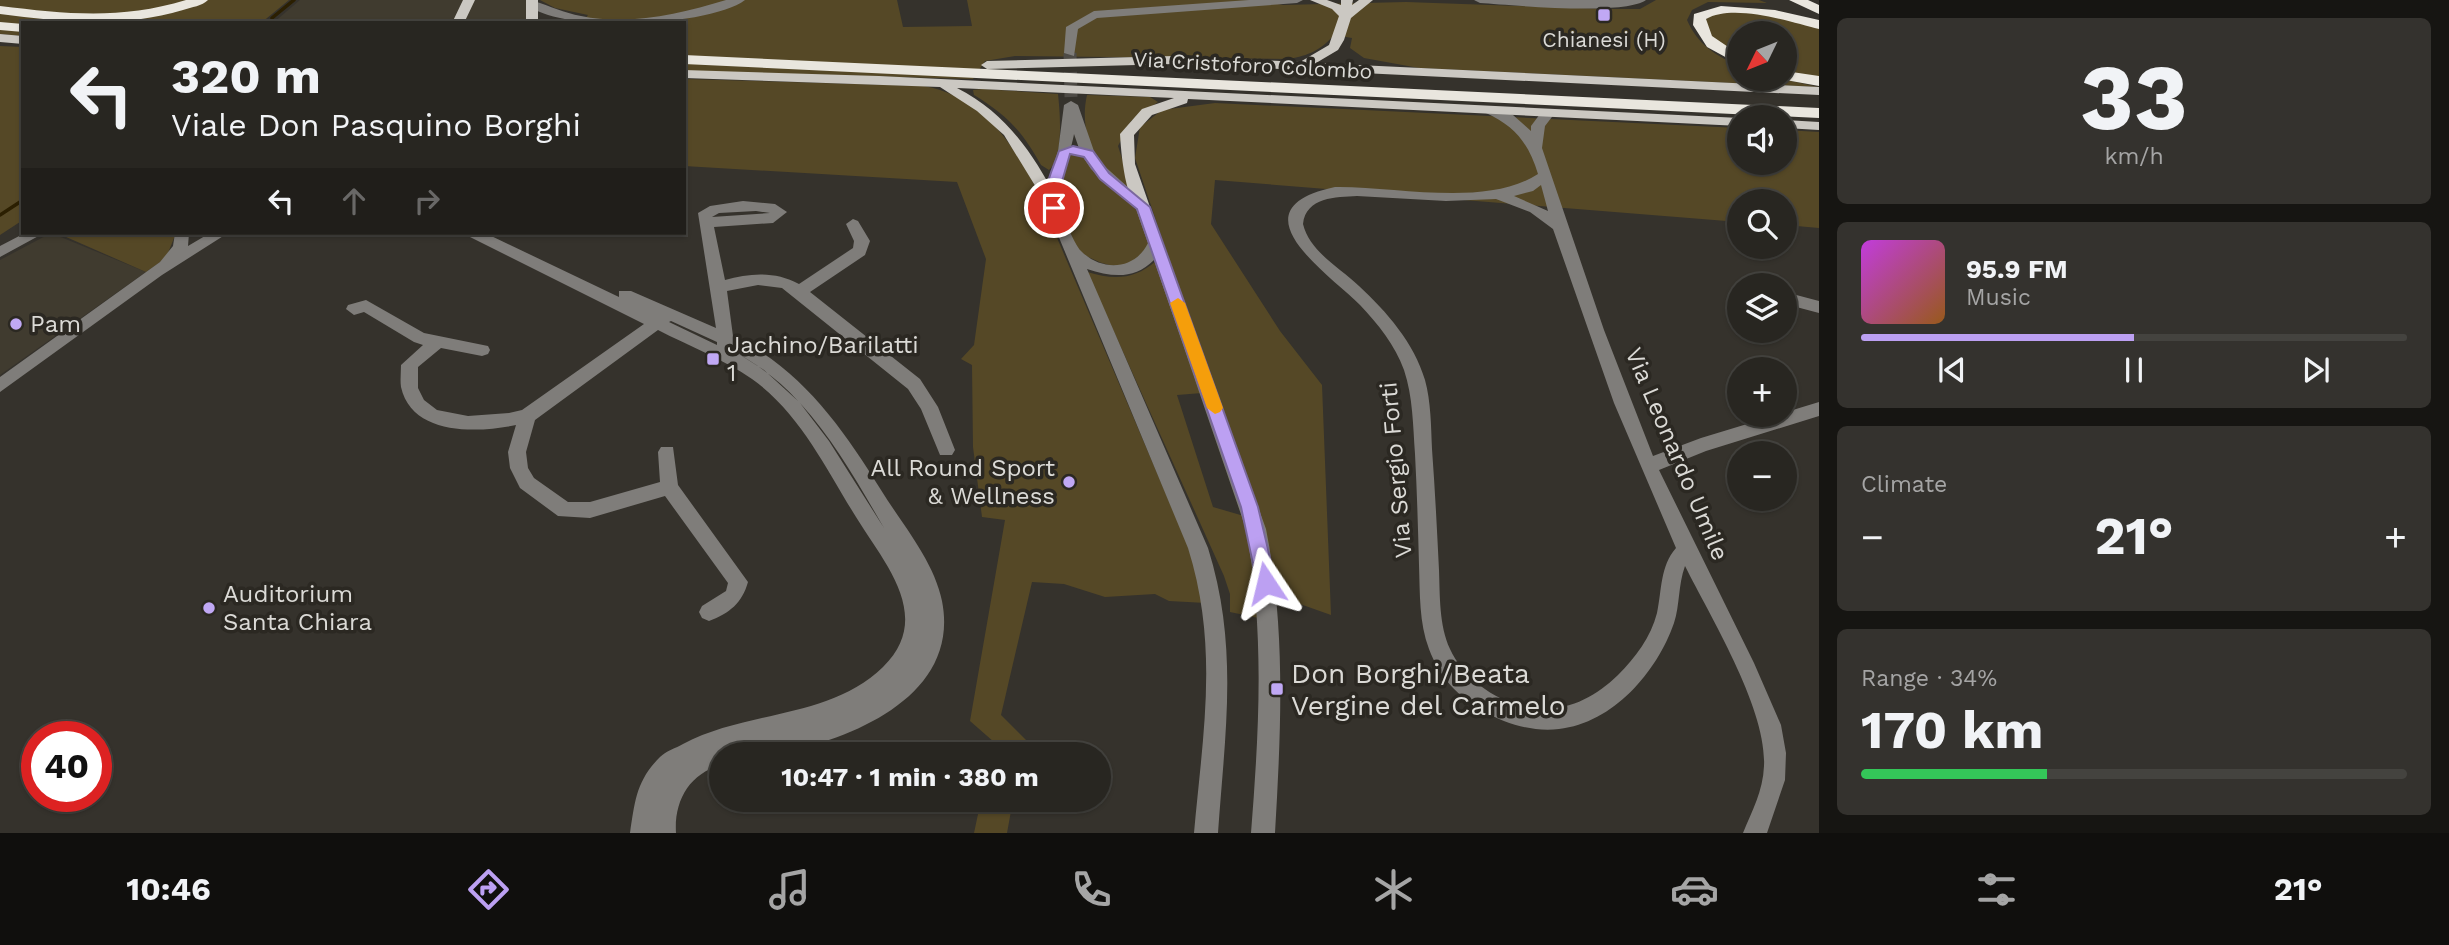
<!DOCTYPE html>
<meta charset="utf-8">
<style>
:root{--surface:#282621;--page:#34322e;--text:#f1f3f6;--muted:#a5a5a5;--line:#44433f;--accent:#bca0f2}
body{margin:0;font-family:"Work Sans",sans-serif;background:var(--page);color:var(--text);height:100vh;display:flex;flex-direction:column;font-size:26px;white-space:nowrap}
*{box-sizing:border-box;margin:0}
p{font-size:23px;color:var(--muted)}
.icon{flex:none;width:38px;height:38px;fill:none;stroke:currentColor;stroke-width:2;stroke-linecap:round;stroke-linejoin:round}
.map{position:relative;flex:1;overflow:hidden}
.details{display:flex;flex-direction:column;gap:18px;padding:18px;background:#161512;width:630px}
.details>*{flex:none}
.guide{position:absolute;left:21px;top:21px;width:665px;height:214px;border-radius:0px;box-shadow:0 2px 5px #0004,0 0 0 2px var(--line);background:#282621;color:var(--text);overflow:hidden}
.needle{width:46px;rotate:227deg}
.fabs{position:absolute;left:1727px;top:21px;display:grid;gap:14px}
.fabs a{display:grid;place-items:center;width:70px;height:70px;border-radius:50%;background:var(--surface);box-shadow:0 2px 5px #0004,0 0 0 2px var(--line);font-size:35px}
.speed{position:absolute;left:21px;top:721px;display:flex;gap:14px;font-size:35px;font-weight:700;text-align:center}
.speed>*{display:grid;place-content:center;width:91px;height:91px;border-radius:50%;background:var(--surface);box-shadow:0 2px 5px #0004,0 0 0 2px var(--line);line-height:1}
.speed .limit{border:10px solid #d22;background:#fff;color:#111}
.pin{position:absolute;display:grid;place-items:center;width:60px;height:60px;color:#fff;margin:-30px;border:4px solid #fff;border-radius:50%;box-shadow:0 2px 7px #0007}
.me{position:absolute;width:77px;margin:-38px;rotate:350deg;stroke-linejoin:round;filter:drop-shadow(0 0 5px #0008)}
.turn{display:flex;align-items:center;gap:24px;height:147px;padding:0 35px;font-size:32px}
.turn .icon{width:91px;height:91px;stroke-width:2.5}
.turn b{display:block;font-size:49px;line-height:60px}
.lanes{display:flex;align-items:center;height:66px;padding:0 35px;background:#0003;justify-content:center;gap:35px;direction:ltr}
.lanes .off{opacity:.35}
.big{font-size:52px;font-weight:700;line-height:1.1}
.details .widget{flex:1;display:flex;flex-direction:column;justify-content:center;gap:10px;min-width:0;padding:0 24px;border-radius:10px;background:var(--page)}
.details .dial{align-items:center;gap:0}
.dial b{font-size:91px;line-height:1}
.song{display:flex;align-items:center;gap:21px}
.cover{width:84px;height:84px;border-radius:10px;background:linear-gradient(135deg,hsl(290 70% 55%),hsl(30 70% 35%))}
.played{height:7px;border-radius:4px;background:linear-gradient(90deg,var(--accent) 50%,var(--line) 50%)}
.keys{display:flex;justify-content:space-around;direction:ltr}
.heat{display:flex;justify-content:space-between;align-items:center;font-size:38px;direction:ltr}
.charge{height:10px;border-radius:5px;background:linear-gradient(90deg,#34c759 34%,var(--line) 0)}
.trip{position:absolute;left:709px;top:742px;width:402px;height:70px;border-radius:35px;background:var(--surface);box-shadow:0 2px 5px #0004,0 0 0 2px var(--line);font-weight:700;line-height:70px;text-align:center}
.tab-bar{display:flex;height:112px;justify-content:space-around;align-items:center;background:#100f0d;color:var(--muted)}
.tab-bar .icon{width:49px;height:49px}
.tab-bar .current{color:var(--accent)}
.tab-bar b{font-size:32px;color:var(--text)}
main{display:flex;flex:1;min-height:0}
.map>svg:first-child{display:block}
.built{fill:#403b2f}
.green{fill:#554826}
.lines{fill:none;stroke-linecap:round;stroke-linejoin:round}
.stream{stroke:#2b1f01;stroke-width:3.5}
.minor-tunnel{stroke:#4e4b46;stroke-width:13;stroke-dasharray:13 6;stroke-linecap:butt}
.minor{fill:#7f7d7a;fill-rule:evenodd}
.major{fill:#cbc8c2;fill-rule:evenodd}
.highway{fill:#e9e6de;fill-rule:evenodd}
.route{fill:#bca0f2;stroke:#7a689d;stroke-width:2}
.slow{fill:#f59e0b}
.poi-dot{fill:#c0a8f4;stroke:#2b2822;stroke-width:2.5}
.labels{text-anchor:middle;dominant-baseline:central;stroke-width:7;stroke-linejoin:round;paint-order:stroke}
.far-poi-label{font-size:21px;fill:#dbdad6;stroke:#2b2822}
.far-street-label{font-size:21px;fill:#dbdad6;stroke:#2b2822}
.poi-label{font-size:24px;fill:#dbdad6;stroke:#2b2822;text-anchor:start}
.street-label{font-size:24px;fill:#dbdad6;stroke:#2b2822}
.near-poi-label{font-size:28px;fill:#dbdad6;stroke:#2b2822;text-anchor:start}
</style>
<main>
<div class="map">
<svg width="1819" height="833" viewBox="0 0 1819 833">
<rect width="100%" height="100%" fill="#35322c"/>
<path class="built" d="M300,0H526L528,7L526,23H273Z
M51,233L146,272L0,375V260Z"/>
<path class="green" d="M0,0H289L261,23H23V36L0,34Z
M540,0H897L903,27L972,26L967,0H1257L1283,5L1406,2L1607,9H1640L1656,0H1759L1767,3L1708,2L1692,10L1687,20C1698,45 1715,55 1739,66L1740,79H1782L1819,87L1419,68L1364,58L1350,48L1352,38L1334,35C1320,51 1309,55 1289,59L1015,56L985,61L973,79L684,71V23H582L588,15L555,8Z
M1731,7L1759,9L1819,27V78L1785,72V33H1740L1739,59L1712,40L1705,22L1708,15Z
M0,46L23,47V220L0,235Z
M684,79L924,86C981,97 1009,138 1035,186L1197,567L1206,603L1169,601L1155,594L1105,597L1064,584L1032,582L1001,715L1040,754H991L994,742L970,721L1005,520L982,517L973,447L972,365L961,359L974,345L986,259L957,182L684,166Z
M982,89L1058,94C1060,112 1064,156 1049,170L1041,165C1022,131 1007,115 974,95L973,90Z
M1087,95L1150,97L1158,102L1131,121L1118,146L1132,190C1097,172 1078,134 1087,95Z
M1215,103L1739,128L1740,163H1785V130L1819,132V228L1785,225V201H1740L1739,222L1215,180L1211,224L1280,331L1322,385L1331,615L1283,598L1135,158L1140,127L1162,110Z
M1075,153L1083,157L1139,210L1151,242C1131,280 1101,265 1074,249L1056,199L1069,155Z
M57,233H176L166,258L146,272Z
M1156,261L1202,393L1177,395L1213,507L1244,516L1256,557L1263,619L1230,612V594L1224,576L1087,272C1114,280 1134,280 1156,261Z
M981,800H1013L1007,833H974Z"/>
<g class="lines">
<path class="stream" d="M272,18L294,0
M0,215L23,200"/>
<path class="minor-tunnel" d="M1070,53L1071,97"/>
<path class="minor" d="M726,0H745C711,26 562,34 528,5L534,1C550,6 564,13 581,16C629,26 680,14 726,0Z
M1249,0H1303L1297,3L1097,18L1078,29L1074,56L1064,53L1066,27L1094,11Z
M1474,0H1646C1624,16 1512,5 1480,3Z
M1071,101L1078,105L1095,154L1101,163L1150,207L1266,529C1286,630 1281,730 1275,833H1251C1259,731 1265,631 1246,529L1154,260C1134,280 1112,277 1087,269L1208,548C1239,647 1225,732 1218,833H1194C1203,732 1219,647 1188,548L1043,199L1058,151L1064,105ZM1074,134L1081,154L1091,169L1136,209L1148,243C1135,270 1102,272 1081,251C1074,244 1061,212 1058,202C1056,193 1072,148 1074,134Z
M1491,106L1513,115L1531,131V126L1543,110H1553L1555,113L1545,126L1542,148L1604,330L1653,456L1701,438L1819,402V416L1706,451L1659,470L1754,663L1781,725L1786,753L1785,780L1767,833H1743C1752,811 1763,791 1764,766C1767,709 1711,618 1685,566C1678,585 1680,605 1674,623C1657,672 1613,723 1559,729C1532,732 1506,724 1483,711C1458,697 1439,676 1429,649C1419,623 1420,593 1419,565C1418,528 1417,491 1415,454C1413,426 1413,397 1404,370C1395,345 1378,324 1360,305C1328,273 1231,209 1335,187C1396,186 1486,208 1538,174C1529,144 1515,126 1486,113L1484,110ZM1541,185L1548,211L1514,196L1533,191ZM1357,196L1446,201L1496,199L1530,212L1553,229L1614,403L1676,548C1660,566 1662,590 1657,613C1651,637 1635,658 1618,675C1591,701 1560,715 1522,706C1494,700 1462,676 1450,649C1439,625 1440,596 1439,570C1437,530 1435,489 1432,449C1431,426 1431,402 1425,380C1414,343 1387,312 1359,286C1339,267 1310,252 1303,224C1306,197 1336,197 1357,196Z
M743,201L775,204L787,212L773,223L714,227L725,280C750,273 775,271 799,284L853,248L854,241L846,224L853,219L858,221L870,241L865,255L810,292L920,379L938,407L955,450L952,455H940L921,409L908,389L782,288L758,285L727,291L733,336C801,369 842,427 881,490C902,524 934,561 942,601C961,697 849,741 774,754C757,756 738,754 721,754V765C689,774 674,801 676,833H630C635,801 636,781 660,757C666,751 676,748 683,744C747,710 830,719 883,667C934,617 885,564 856,517C826,469 800,413 752,379C723,359 689,346 658,330L535,420L526,452L528,468L534,478L568,502H590L660,482L658,452L661,447H673L678,485L748,582C742,603 730,613 709,621L702,618L699,612L702,606L726,591L728,583L665,496L590,518L558,516L520,488L510,468L508,452L516,425C478,433 412,436 401,387C400,380 401,372 401,365L423,345L414,342L364,312L354,315L346,309L348,305L366,300L424,333L488,346L490,350L488,354L482,356L441,348L418,367V388L424,400L437,410L468,416L509,413L522,410L644,324L468,236L466,233H485L619,297V291H631L716,328L698,213L710,206ZM756,211L770,213L712,217L719,213ZM671,321L717,342V345L669,322ZM734,351C758,365 779,380 798,401L764,370ZM800,403C834,440 859,485 884,528L829,441Z
M25,233H44L0,257V246Z
M175,233H189L188,246L210,233H228L162,275L0,392V377L160,262L173,246Z
M1785,292L1819,301V313L1785,304Z"/>
<path class="major" d="M463,0H475L464,23H452Z
M526,0H538V23H526Z
M1310,0H1327L1341,5V0H1353L1352,5L1359,0H1373L1351,18L1344,40L1338,50L1316,63L1819,87V95L1174,64L987,69L981,65L987,61L1174,56L1300,62L1329,45L1339,16L1332,9Z
M0,34L23,36V44L0,42Z
M684,70L879,76L1740,118V126L1188,99L1187,103L1152,115L1134,135L1135,164L1150,207L1143,212C1125,206 1121,151 1120,134L1142,109L1174,98L957,88C1006,113 1032,152 1057,199L1050,204L1045,202L1004,135L977,111L940,87L684,78Z
M1785,120L1819,122V130L1785,128Z"/>
<path class="highway" d="M186,0H208C202,6 192,7 183,10C123,28 62,22 0,14V6C67,14 120,20 186,0Z
M1789,0H1808L1819,5V14Z
M1721,6L1775,10L1819,20V29C1790,22 1734,3 1706,19L1712,36L1740,55V65L1707,47L1693,25L1694,14Z
M0,22L23,24V32L0,30Z
M684,55L1819,108V118L684,64Z
M1785,71L1819,76V86L1780,79H1785Z"/>
</g>
<path class="route" d="M1073,146L1093,151L1109,173L1150,207L1258,507L1276,583L1273,589H1260L1257,583L1241,507L1137,209L1100,179L1084,157L1070,154L1057,199L1060,208L1054,212C1034,204 1054,167 1059,151Z"/>
<path class="slow" d="M1178,298L1185,303L1223,408L1220,412L1215,414L1207,408L1170,303Z"/>
<g class="poi-dot">
<rect x="1597" y="8" width="14" height="14" rx="3.5"/>
<circle cx="16" cy="324" r="7"/>
<rect x="706" y="352" width="14" height="14" rx="3.5"/>
<circle cx="1069" cy="482" r="7"/>
<circle cx="209" cy="608" r="7"/>
<rect x="1270" y="682" width="14" height="14" rx="3.5"/>
</g>
<g class="labels">
<g class="far-poi-label">
<text x="1604" y="39">Chianesi (H)</text>
</g>
<g class="far-street-label">
<text transform="translate(1253 65) rotate(3)">Via Cristoforo Colombo</text>
</g>
<g class="poi-label">
<text x="30" y="324">Pam</text>
<text x="727" y="345">Jachino/Barilatti<tspan x="727" dy="28">1</tspan></text>
<text x="1055" y="468" text-anchor="end">All Round Sport<tspan x="1055" dy="28">&amp; Wellness</tspan></text>
<text x="223" y="594">Auditorium<tspan x="223" dy="28">Santa Chiara</tspan></text>
</g>
<g class="street-label">
<text transform="translate(1677 454) rotate(67)">Via Leonardo Umile</text>
<text transform="translate(1396 470) rotate(-95)">Via Sergio Forti</text>
</g>
<g class="near-poi-label">
<text x="1291" y="673">Don Borghi/Beata<tspan x="1291" dy="32">Vergine del Carmelo</tspan></text>
</g>
</g>
</svg>
<div class="fabs">
<a><svg class="needle" viewBox="-14 -14 28 28"><path d="M0-13l5 13h-10z" fill="#e53935"/><path d="M0 13l5-13h-10z" fill="#a5a5a5"/></svg></a>
<a><svg class="icon" aria-label="sound" viewBox="0 0 24 24"><path d="M4 9h4l5-4v14l-5-4H4zM17 9q2 3 0 6"/></svg></a>
<a><svg class="icon" aria-label="search" viewBox="0 0 24 24"><circle cx="10" cy="10" r="6"/><path d="M15 15l6 6"/></svg></a>
<a><svg class="icon" aria-label="layers" viewBox="0 0 24 24"><path d="M12 4l9 5-9 5-9-5zM3 14l9 5 9-5"/></svg></a>
<a>+</a>
<a>−</a>
</div>
<div class="speed"><div class="limit">40</div></div>
<div class="pin" style="left:1054px;top:208px;background:#d93025"><svg class="icon" aria-label="arrive" viewBox="0 0 24 24"><path d="M6 21V4h12l-3 4 3 4H6"/></svg></div>
<svg class="me" style="left:1266px;top:583px" viewBox="-20 -20 40 40"><path d="M0-17L14 15 0 8-14 15z" fill="#bca0f2" stroke="#fff" stroke-width="4"/></svg>
<div class="trip">10:47 · 1 min · 380 m</div>
<div class="guide">
<div class="turn"><svg class="icon" aria-label="left" viewBox="0 0 24 24"><path d="M17 20v-9H6M10 6l-5 5 5 5"/></svg><div><b>320 m</b>Viale Don Pasquino Borghi</div></div>
<div class="lanes"><svg class="icon" aria-label="left" viewBox="0 0 24 24"><path d="M17 20v-9H6M10 6l-5 5 5 5"/></svg><svg class="icon off" aria-label="ahead" viewBox="0 0 24 24"><path d="M12 20V5M6 11l6-6 6 6"/></svg><svg class="icon off" aria-label="right" viewBox="0 0 24 24"><path d="M7 20v-9h11M14 6l5 5-5 5"/></svg></div>
</div>
</div>
<section class="details">
<div class="widget dial"><b>33</b><p>km/h</p></div>
<div class="widget">
<div class="song"><i class="cover"></i><div><b>95.9 FM</b><p>Music</p></div></div>
<div class="played"></div>
<div class="keys"><svg class="icon" aria-label="previous" viewBox="0 0 24 24"><path d="M18 5L8 12l10 7zM5 5v14"/></svg><svg class="icon" aria-label="pause" viewBox="0 0 24 24"><path d="M8 5v14M16 5v14"/></svg><svg class="icon" aria-label="next" viewBox="0 0 24 24"><path d="M6 5l10 7-10 7zM19 5v14"/></svg></div>
</div>
<div class="widget"><p>Climate</p>
<div class="heat"><a>−</a><b class="big">21°</b><a>+</a></div>
</div>
<div class="widget"><p>Range · 34%</p><b class="big">170 km</b><div class="charge"></div></div>
</section>
</main>
<nav class="tab-bar">
<b>10:46</b>
<svg class="icon current" aria-label="directions" viewBox="0 0 24 24"><path d="M12 3l9 9-9 9-9-9zM9 14v-3h6M13 9l2 2-2 2"/></svg>
<svg class="icon" aria-label="music" viewBox="0 0 24 24"><path d="M9 18V5l10-2v13"/><circle cx="6" cy="18" r="3"/><circle cx="16" cy="16" r="3"/></svg>
<svg class="icon" aria-label="phone" viewBox="0 0 24 24"><path d="M5 4h4l2 5-3 2q2 4 5 5l2-3 5 2v4C11 20 4 13 5 4z"/></svg>
<svg class="icon" aria-label="climate" viewBox="0 0 24 24"><path d="M12 3v18M4 7l16 10M4 17L20 7"/></svg>
<svg class="icon" aria-label="car" viewBox="0 0 24 24"><path d="M5 17H2v-5l4-1 3-4h7l3 4 3 1v5h-3M9 17h6M6 11h13"/><circle cx="7" cy="17" r="2"/><circle cx="17" cy="17" r="2"/></svg>
<svg class="icon" aria-label="filters" viewBox="0 0 24 24"><path d="M4 7h16M4 17h16"/><circle cx="9" cy="7" r="2"/><circle cx="15" cy="17" r="2"/></svg>
<b>21°</b>
</nav>
